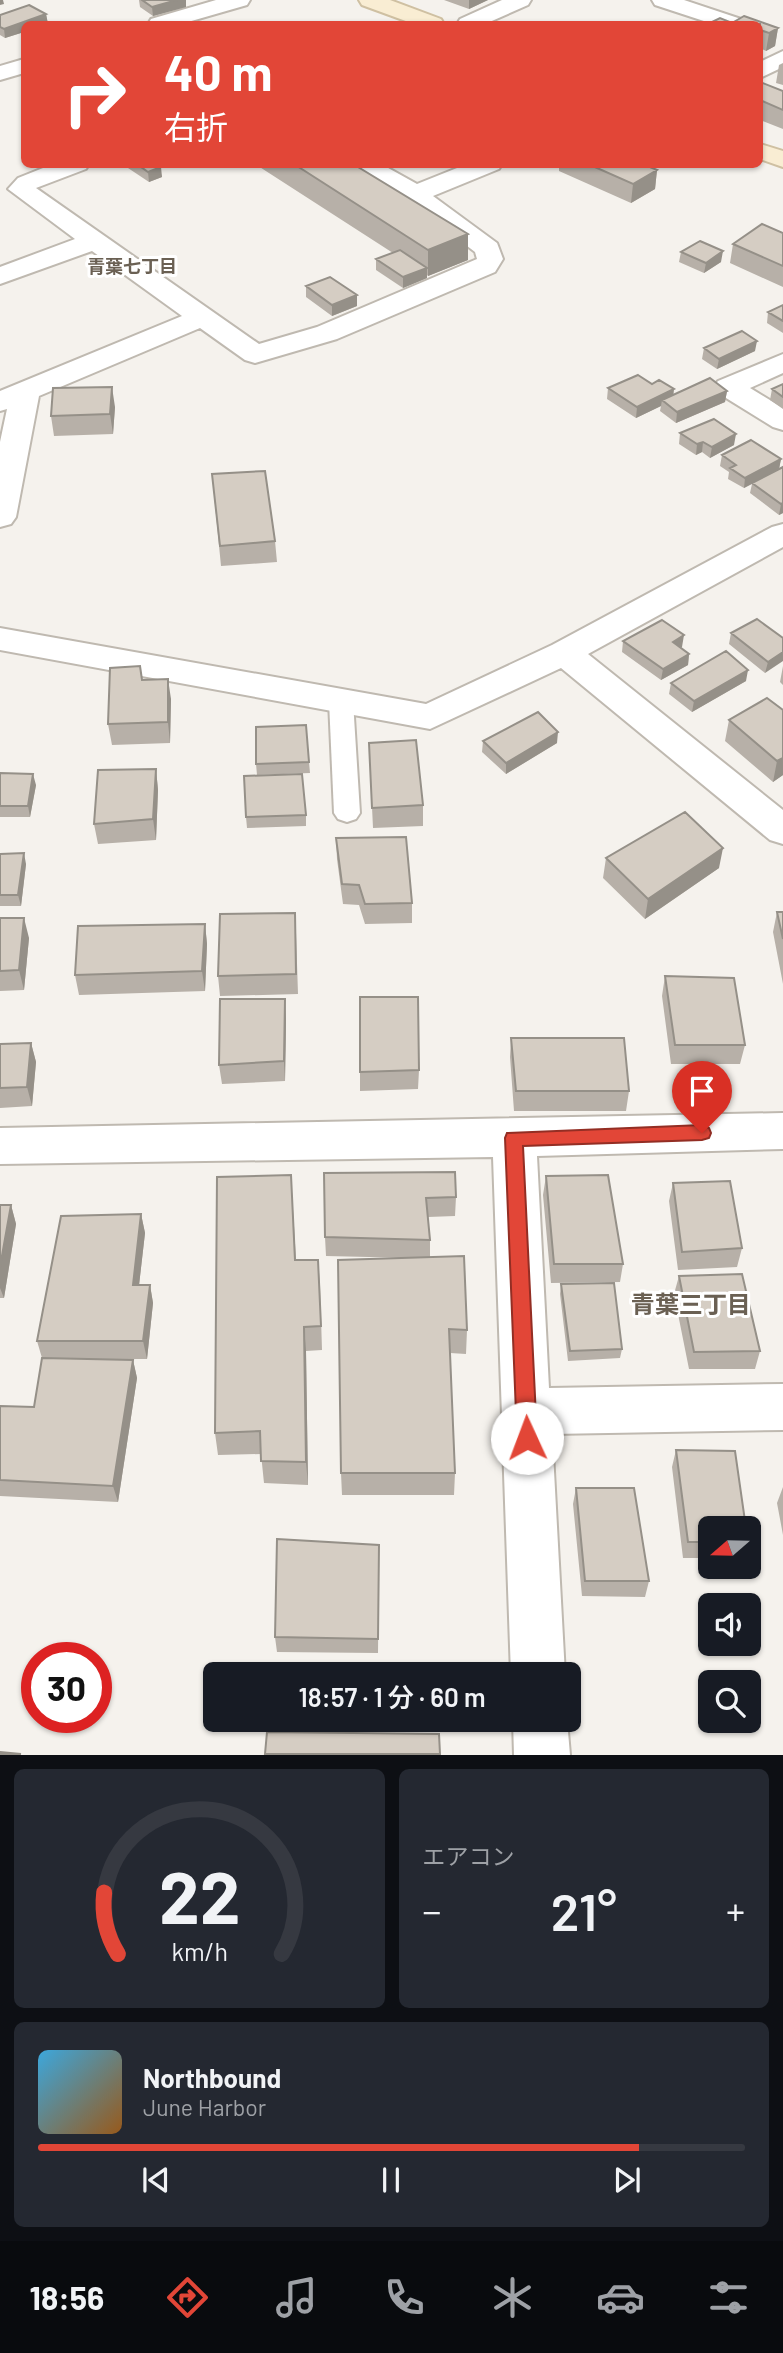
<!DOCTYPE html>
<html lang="ja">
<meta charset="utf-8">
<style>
:root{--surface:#171b24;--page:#242831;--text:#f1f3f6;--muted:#9ea1a6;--line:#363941;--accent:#e24637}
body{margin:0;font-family:Barlow,"Noto Sans JP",sans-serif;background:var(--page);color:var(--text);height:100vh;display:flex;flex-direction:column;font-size:26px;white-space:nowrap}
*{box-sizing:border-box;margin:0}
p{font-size:23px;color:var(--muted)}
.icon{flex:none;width:38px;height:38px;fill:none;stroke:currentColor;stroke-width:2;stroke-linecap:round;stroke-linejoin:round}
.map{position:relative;height:1755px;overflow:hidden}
.drawer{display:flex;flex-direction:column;gap:14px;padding:14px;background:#0d0f14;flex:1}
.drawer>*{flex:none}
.guide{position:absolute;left:21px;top:21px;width:742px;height:147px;border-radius:10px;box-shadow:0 2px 5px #0004;background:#e24637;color:#fff;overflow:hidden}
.needle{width:46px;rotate:250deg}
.tools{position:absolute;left:698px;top:1516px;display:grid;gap:14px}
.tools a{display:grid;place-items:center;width:63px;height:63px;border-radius:10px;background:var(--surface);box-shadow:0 2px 5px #0004;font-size:35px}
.speed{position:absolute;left:21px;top:1642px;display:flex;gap:14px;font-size:35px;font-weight:700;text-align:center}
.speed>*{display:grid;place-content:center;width:91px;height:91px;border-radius:50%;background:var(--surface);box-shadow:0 2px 5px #0004;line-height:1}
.speed .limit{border:10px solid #d22;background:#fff;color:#111}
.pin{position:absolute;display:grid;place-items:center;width:60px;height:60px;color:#fff;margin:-72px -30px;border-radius:50% 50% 50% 0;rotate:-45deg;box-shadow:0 0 7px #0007}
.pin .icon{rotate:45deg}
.me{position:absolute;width:77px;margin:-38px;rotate:358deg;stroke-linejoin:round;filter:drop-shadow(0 0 5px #0008)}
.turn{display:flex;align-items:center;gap:24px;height:147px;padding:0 28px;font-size:32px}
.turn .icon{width:91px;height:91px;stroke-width:2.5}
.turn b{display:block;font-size:49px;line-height:60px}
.big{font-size:52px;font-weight:600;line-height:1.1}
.drawer .widget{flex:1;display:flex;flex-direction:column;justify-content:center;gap:10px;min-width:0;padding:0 24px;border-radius:10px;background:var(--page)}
.drawer .dial{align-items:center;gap:0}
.dial svg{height:182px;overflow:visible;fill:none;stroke:var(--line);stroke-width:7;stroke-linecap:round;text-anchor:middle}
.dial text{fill:var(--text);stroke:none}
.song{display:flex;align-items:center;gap:21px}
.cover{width:84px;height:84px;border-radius:10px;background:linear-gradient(135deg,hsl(200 70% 55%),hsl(30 70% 35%))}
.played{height:7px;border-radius:4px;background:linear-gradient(90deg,var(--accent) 85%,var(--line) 85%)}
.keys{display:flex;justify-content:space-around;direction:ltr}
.heat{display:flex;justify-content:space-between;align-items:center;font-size:38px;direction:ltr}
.drawer .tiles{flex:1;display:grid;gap:14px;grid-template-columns:1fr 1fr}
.widget:last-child{grid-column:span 2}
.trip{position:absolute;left:203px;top:1662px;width:378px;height:70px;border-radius:10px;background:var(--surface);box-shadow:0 2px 5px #0004;font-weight:600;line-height:70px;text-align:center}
.dock{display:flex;height:112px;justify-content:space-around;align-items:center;background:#090b0e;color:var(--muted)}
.dock .icon{width:49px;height:49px}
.dock .current{color:var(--accent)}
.dock b{font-size:32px;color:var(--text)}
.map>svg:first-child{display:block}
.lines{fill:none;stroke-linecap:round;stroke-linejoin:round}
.lane-casing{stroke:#bfb9b0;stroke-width:4}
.street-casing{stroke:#bfb9b0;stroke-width:4}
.secondary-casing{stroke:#cfc0a2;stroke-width:4}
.lane{fill:#fff;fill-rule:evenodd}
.street{fill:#fff;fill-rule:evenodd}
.secondary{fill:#f9edd3;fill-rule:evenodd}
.wall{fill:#b7b0a8}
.shaded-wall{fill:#959088}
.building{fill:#d5cdc3;stroke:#959088;stroke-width:2}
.route{fill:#e24637;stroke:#932e24;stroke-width:2}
.labels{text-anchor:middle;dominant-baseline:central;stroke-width:6;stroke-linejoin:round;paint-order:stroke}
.far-neighbourhood-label{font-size:18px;font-weight:bold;fill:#6a6053;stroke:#fff}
.near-neighbourhood-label{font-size:24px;font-weight:bold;fill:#6a6053;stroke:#fff}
</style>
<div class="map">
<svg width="783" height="1755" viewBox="0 0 783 1755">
<rect width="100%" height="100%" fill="#f5f2ed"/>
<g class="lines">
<g class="lane-casing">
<path id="lane" d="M341,693L349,695L353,701L360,813L356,819L347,822L338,819L334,813L329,701L333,695Z"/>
</g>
<g class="street-casing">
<path id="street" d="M216,0H250L247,5L181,24H148L151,19Z
M502,0H531L528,5L485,24H457L460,19Z
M652,0H684L741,19L744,24H713L655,5Z
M783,51V67L760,78V62Z
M24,59V73L0,80V66Z
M53,164H89L86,169L36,188L259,344L317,327L477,259L475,252L406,199L353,169L350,164H381L417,184L467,164H502L499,169L433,196L497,243L503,259L495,272L337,339L255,363L245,360L200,328L39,396L16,517L11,524L0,527V442L7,409L0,411V391L182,316L92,251L0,284V267L75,239L8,189L18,178Z
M783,354V373L750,388L783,408V430L773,427L718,393L713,387L718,381Z
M783,524V547L588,654L783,810V844L770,840L561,668L430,729L0,650V628L426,704L552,645L772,527Z
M783,1113V1149L537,1156L549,1388L783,1384V1430L552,1434L565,1675H511L493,1157L0,1164V1128Z
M513,1720H567L570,1755H514Z"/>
</g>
<g class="secondary-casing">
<path id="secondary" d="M359,0H390L441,19L444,24H414L362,5Z
M760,144L783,151V167L760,159Z"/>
</g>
<use href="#lane" class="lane"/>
<use href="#street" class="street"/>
<use href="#secondary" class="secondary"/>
</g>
<path class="wall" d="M139,0H186V7L153,16L140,7Z
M444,0H488L469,9Z
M46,14L48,24H24V32L5,38L0,35V15Z
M744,16L778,28L775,46L766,51L760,48V24H708L720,18L732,23Z
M783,63V85L776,83L779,65Z
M760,82L783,91V129L760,120Z
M122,164H158L162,177L149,182Z
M255,164H353L468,234V260L428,276L427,275V278L403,288L376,270V259L393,253Z
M559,164H643L657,170L655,189L631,203L559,171Z
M783,233V287L730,263L733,244Z
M681,252L721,262L704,273L679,262Z
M306,286L357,306L332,316L306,297Z
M783,305V333L767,323L768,312Z
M704,348L755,351L717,369L702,359Z
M652,384L674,395L727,391L725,402L676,423L660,411L661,406L636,418L607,399L608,388Z
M783,384V409L770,400L772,389Z
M115,407L113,434L54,436L51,416Z
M680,433L734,445L710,458L702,452L696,455L679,444Z
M722,455L781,459L779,469L783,467V513L779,515L750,493L752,484L744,488L728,479L729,472L720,466Z
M212,474L275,541L277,562L221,566Z
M731,633L783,638L765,673L729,644Z
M623,641L682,647H680L689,654L688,665L661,680L622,652Z
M783,666V685L780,682Z
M142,680L171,699L170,743L112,745L108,724Z
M746,681L692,712L669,694L671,683Z
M783,710V775L773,782L725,741L729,720Z
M483,741L557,743L506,774L482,752Z
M369,743L423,805V826L373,828Z
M309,762L310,773L257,775L256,764Z
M156,769L158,790L156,840L98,844L94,824Z
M0,773L36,785L30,817H0Z
M306,815V826L247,828L246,817Z
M336,838L412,903V923L365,924L359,905L343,904L337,859Z
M0,854L26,864L21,906H0Z
M606,858L719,868L645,919L603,878Z
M777,912H783V984L773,932Z
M0,918L29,938L24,990L0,991Z
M205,924L207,944L205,991L79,995L75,975Z
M296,933L298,994L220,996L218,976Z
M665,976L745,1045L740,1064H671L662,996Z
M360,997L419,1070L418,1089L360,1091Z
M285,999L286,1019L285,1081L222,1084L219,1065Z
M511,1038L629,1091L626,1111H514L510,1057Z
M31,1043L36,1062L32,1106L0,1108V1044Z
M455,1172L456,1197L455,1216L428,1217L430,1240V1257L467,1330L466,1354L450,1353L455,1473L454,1495H342L341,1473L412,1258L326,1256L325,1237Z
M291,1175L296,1260H318L320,1285L322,1350L306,1351L308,1485L264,1483L261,1454L218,1455L215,1433Z
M546,1176L623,1264L620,1282L551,1283L543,1195Z
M673,1183L742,1248L737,1267L678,1270L669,1201Z
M0,1205H11L16,1224L4,1298H0Z
M141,1214L145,1233L139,1285H150L153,1303L147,1359H77L133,1360L137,1378L118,1502L0,1496V1406L34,1407L42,1358L37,1341Z
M679,1276L760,1351L755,1369H689L674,1294Z
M561,1284L622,1349L620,1358L568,1361L560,1294Z
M676,1450L710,1528V1558H683L672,1467Z
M783,1487V1535L777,1503Z
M576,1488L649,1581L645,1597L582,1596L573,1504Z
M379,1545L378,1653L277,1652L275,1637Z"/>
<path class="shaded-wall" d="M0,0H3L4,4L0,5Z
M177,0H186V7L153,16L152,7Z
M469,0H488L469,9Z
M46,14L48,24H24V32L5,38L4,29Z
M778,28L775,46L766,51L769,33Z
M161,167L162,177L149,182L148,172Z
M657,170L655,189L631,203L633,184Z
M468,234V260L428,276V250Z
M723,251L721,262L704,273L706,263Z
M427,268V278L403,288V277Z
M357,295V306L332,316V305Z
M757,341L755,351L717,369L719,359Z
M112,387L115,407L113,434L110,414Z
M674,389L673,400H662L661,406L636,418L637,407Z
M727,391L725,402L676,423L677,412Z
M736,434L734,445L710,458L712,447Z
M703,442L702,452L696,455L697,444Z
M781,459L779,469L744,488L745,478Z
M783,503V513L779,515L781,504Z
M684,635L682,647L672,653L673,642Z
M783,652V661L765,673L768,662Z
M689,654L688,665L661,680L663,669Z
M748,670L746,681L692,712L694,701Z
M168,679L171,699L170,743L168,722Z
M558,732L557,743L506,774V763Z
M783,758V775L773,782L777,761Z
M156,769L158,790L156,840L153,819Z
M33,774L36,785L30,817L28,806Z
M723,848L719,868L645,919L648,899Z
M24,853L26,864L21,906L18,895Z
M24,918L29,938L24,990L19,970Z
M205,924L207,944L205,991L202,971Z
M285,999L286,1019L285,1081L284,1061Z
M31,1043L36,1062L32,1106L27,1087Z
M11,1205L16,1224L4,1298L0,1288V1267Z
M141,1214L145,1233L137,1303L133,1285Z
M150,1285L153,1303L147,1359L143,1341Z
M304,1327L306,1351L308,1485L306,1462Z
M133,1360L137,1378L118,1502L113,1486Z"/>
<path class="building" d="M142,0H177L152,7Z
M29,5L46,14L4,29L0,27V15Z
M744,16L778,28L769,33L760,30V24H708L720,18L732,23Z
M760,82L783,91V110L760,100Z
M137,164H158L161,167L148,172Z
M294,164H353L468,234L428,250Z
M588,164H643L657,170L633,184Z
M762,224L783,233V266L733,244Z
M700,241L723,251L706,263L681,252Z
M400,250L427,268L403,277L376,259Z
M330,277L357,295L332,305L306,286Z
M783,305V321L768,312Z
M742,331L757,341L719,359L704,348Z
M638,375L652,384L659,380L674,389L637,407L608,388Z
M710,378L727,391L677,412L662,400Z
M783,384V397L772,389Z
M112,387L110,414L51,416L53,388Z
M714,419L736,434L712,447L703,442L697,444L680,433Z
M751,440L781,459L745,478L730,468L736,465L722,455Z
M783,467V503L781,504L752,483Z
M265,471L275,541L220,546L212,474Z
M757,619L783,638V652L768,662L731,633Z
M662,620L684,635L673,642L689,654L663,669L623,641Z
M726,651L748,670L694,701L671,683Z
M140,666L142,680L168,679V722L108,724L110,668Z
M767,698L783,710V758L777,761L729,720Z
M538,712L558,732L506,763L483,741Z
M306,725L309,762L256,764V727Z
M416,740L423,805L372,808L369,743Z
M156,769L153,819L94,824L98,770Z
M0,773L33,774L28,806H0Z
M302,774L306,815L246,817L244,776Z
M685,812L723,848L648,899L606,858Z
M406,837L412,903L365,904L359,885L342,884L336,838Z
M24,853L18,895H0V854Z
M777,912H783V939Z
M295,913L296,974L218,976L220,914Z
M0,918H24L19,970L0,971Z
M205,924L202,971L75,975L78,926Z
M665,976L734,978L745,1045H675Z
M360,997H418L419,1070L360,1072Z
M220,999H285L284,1061L219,1065Z
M511,1038H624L629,1091H516Z
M31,1043L27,1087L0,1088V1044Z
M455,1172L456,1197L426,1198L430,1240L325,1237L324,1173Z
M291,1175L295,1260H318L321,1326L304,1327L306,1462L261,1461L260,1431L215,1433L217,1177Z
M608,1175L623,1264H554L546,1176Z
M730,1181L742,1248L682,1252L673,1183Z
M0,1205H11L0,1267Z
M141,1214L133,1285H150L143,1341H37L61,1216Z
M464,1256L467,1330L449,1329L455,1473H341L338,1260Z
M742,1274L760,1351L694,1352L679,1276Z
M614,1283L622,1349L570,1351L561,1284Z
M42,1358L133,1360L113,1486L0,1480V1406L34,1407Z
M676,1450L735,1451L746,1528H710V1542H688Z
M576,1488H634L649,1581H585Z
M277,1539L379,1545L378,1639L275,1637Z
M267,1732L439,1734L440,1754H265Z
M0,1752L21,1754H0Z"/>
<path class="route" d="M702,1125L709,1128L711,1133L709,1138L702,1140L523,1146L537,1438L534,1445L527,1448L520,1445L517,1438L505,1138L507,1133Z"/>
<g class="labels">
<g class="far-neighbourhood-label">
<text x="132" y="266">青葉七丁目</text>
</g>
<g class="near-neighbourhood-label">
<text x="691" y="1303">青葉三丁目</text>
</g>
</g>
</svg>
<div class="tools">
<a><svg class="needle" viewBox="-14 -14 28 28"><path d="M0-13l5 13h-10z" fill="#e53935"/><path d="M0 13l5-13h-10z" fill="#9ea1a6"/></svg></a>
<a><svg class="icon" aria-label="sound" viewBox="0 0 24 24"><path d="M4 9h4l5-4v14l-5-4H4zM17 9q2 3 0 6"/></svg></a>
<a><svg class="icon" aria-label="search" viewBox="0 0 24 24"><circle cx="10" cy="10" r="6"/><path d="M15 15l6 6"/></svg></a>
</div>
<div class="speed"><div class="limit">30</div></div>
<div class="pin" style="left:702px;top:1133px;background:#d93025"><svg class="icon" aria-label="arrive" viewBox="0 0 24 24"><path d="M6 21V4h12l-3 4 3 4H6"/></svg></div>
<svg class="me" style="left:527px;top:1438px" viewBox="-20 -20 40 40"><circle r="19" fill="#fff"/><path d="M0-13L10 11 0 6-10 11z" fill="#e24637"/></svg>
<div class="trip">18:57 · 1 分 · 60 m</div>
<div class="guide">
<div class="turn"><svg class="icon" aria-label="right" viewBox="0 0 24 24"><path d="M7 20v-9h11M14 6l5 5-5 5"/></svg><div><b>40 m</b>右折</div></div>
</div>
</div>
<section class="drawer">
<div class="tiles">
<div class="widget dial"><svg viewBox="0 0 100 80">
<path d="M14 69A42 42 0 1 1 86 69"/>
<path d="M14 69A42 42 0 0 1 8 42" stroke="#e24637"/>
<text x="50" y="56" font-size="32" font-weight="700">22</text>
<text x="50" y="72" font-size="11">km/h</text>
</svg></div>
<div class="widget"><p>エアコン</p>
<div class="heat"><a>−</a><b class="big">21°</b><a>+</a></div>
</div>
<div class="widget">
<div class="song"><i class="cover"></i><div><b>Northbound</b><p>June Harbor</p></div></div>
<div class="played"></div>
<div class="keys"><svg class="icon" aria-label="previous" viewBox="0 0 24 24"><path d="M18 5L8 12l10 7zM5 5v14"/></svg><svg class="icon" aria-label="pause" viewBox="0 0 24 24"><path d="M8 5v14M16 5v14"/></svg><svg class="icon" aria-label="next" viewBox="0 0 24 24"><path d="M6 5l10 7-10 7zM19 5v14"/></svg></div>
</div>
</div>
</section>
<nav class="dock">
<b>18:56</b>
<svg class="icon current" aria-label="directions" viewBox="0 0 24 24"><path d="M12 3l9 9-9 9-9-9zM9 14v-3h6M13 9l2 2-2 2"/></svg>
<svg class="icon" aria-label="music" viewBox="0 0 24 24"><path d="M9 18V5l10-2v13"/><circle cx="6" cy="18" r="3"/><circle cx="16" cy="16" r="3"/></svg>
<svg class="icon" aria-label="phone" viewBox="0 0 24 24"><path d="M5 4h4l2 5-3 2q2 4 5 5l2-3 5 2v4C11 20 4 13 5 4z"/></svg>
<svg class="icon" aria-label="climate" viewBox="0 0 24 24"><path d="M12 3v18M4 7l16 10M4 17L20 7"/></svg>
<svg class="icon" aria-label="car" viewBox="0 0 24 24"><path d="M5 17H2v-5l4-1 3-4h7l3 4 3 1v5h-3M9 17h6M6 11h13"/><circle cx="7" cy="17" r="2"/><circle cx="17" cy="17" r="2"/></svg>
<svg class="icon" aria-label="filters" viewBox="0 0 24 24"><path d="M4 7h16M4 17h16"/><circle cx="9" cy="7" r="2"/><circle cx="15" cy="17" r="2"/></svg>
</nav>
